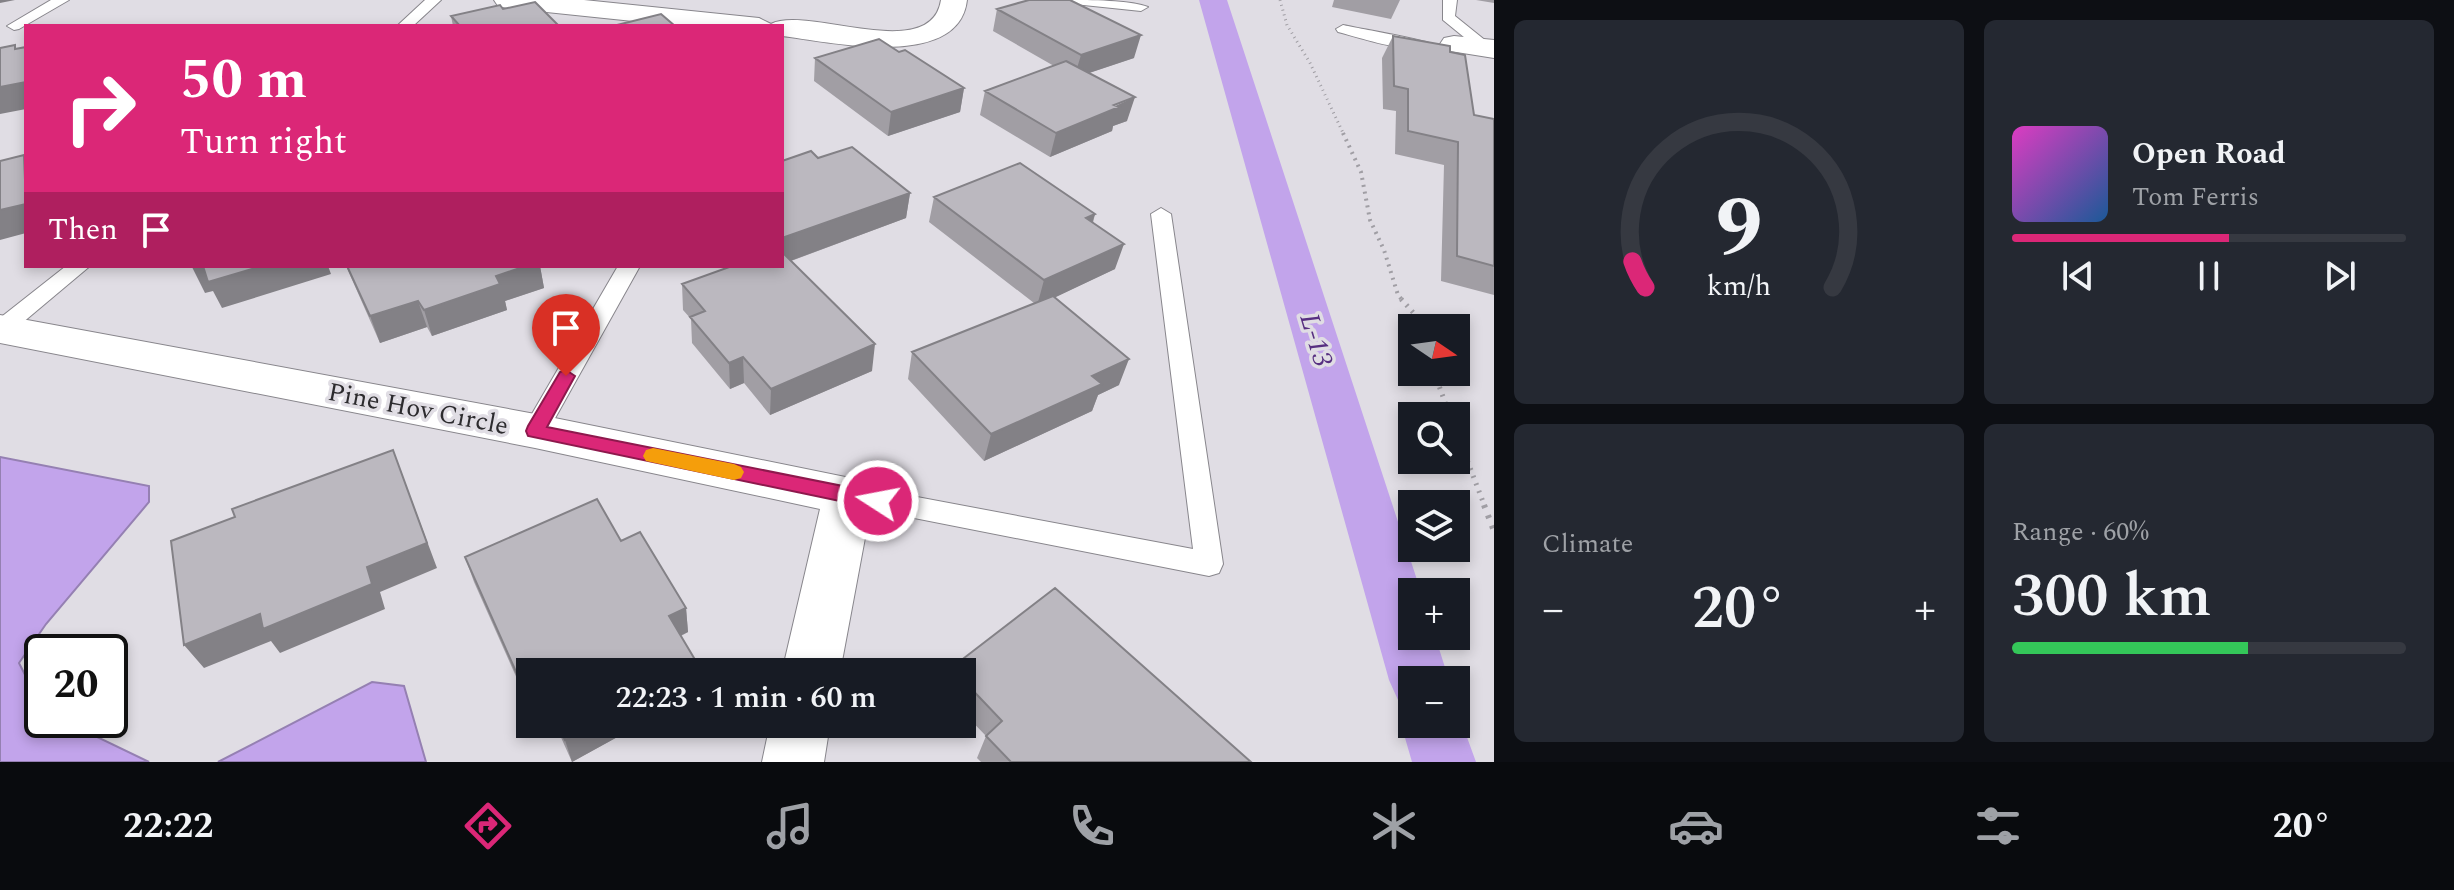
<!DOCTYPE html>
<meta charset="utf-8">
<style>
:root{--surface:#171b24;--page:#242831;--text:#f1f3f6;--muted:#9ea1a6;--line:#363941;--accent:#db2777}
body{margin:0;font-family:Spectral,serif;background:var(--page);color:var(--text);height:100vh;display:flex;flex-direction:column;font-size:30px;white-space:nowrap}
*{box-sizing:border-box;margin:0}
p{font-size:26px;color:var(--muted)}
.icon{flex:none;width:44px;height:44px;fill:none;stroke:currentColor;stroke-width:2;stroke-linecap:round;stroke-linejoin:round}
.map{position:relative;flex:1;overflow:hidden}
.side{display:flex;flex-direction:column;gap:20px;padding:20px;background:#0d0f14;width:960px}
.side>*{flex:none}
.hud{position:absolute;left:24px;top:24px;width:760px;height:244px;border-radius:0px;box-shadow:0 4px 12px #0003;background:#db2777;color:#fff;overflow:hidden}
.needle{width:52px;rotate:103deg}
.tools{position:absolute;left:1398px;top:314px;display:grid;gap:16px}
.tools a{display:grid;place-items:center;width:72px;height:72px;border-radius:0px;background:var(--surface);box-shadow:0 4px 12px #0003;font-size:40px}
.speed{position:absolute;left:24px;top:634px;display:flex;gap:16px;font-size:40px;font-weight:700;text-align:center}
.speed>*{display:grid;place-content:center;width:104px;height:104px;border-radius:50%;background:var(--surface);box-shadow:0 4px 12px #0003;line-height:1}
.speed .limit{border:4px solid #111;border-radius:12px;background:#fff;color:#111}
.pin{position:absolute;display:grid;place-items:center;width:68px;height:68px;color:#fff;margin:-82px -34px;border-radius:50% 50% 50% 0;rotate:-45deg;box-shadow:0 0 8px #0007}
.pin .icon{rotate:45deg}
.me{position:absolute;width:88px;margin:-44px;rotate:281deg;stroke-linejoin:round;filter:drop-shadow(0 0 6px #0008)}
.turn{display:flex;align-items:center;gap:28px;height:168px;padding:0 24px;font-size:36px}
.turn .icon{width:104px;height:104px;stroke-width:2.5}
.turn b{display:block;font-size:56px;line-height:68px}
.then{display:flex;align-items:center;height:76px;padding:0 24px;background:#0003;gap:16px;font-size:30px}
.big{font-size:60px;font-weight:600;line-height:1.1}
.side .widget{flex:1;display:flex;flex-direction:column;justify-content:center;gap:12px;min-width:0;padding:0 28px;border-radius:12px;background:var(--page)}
.side .dial{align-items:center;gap:0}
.dial svg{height:208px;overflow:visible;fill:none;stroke:var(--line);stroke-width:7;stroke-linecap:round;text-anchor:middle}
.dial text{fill:var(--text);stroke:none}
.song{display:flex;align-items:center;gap:24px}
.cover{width:96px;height:96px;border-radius:12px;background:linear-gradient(135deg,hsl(310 70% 55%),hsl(210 70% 35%))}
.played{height:8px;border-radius:4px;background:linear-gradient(90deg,var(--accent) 55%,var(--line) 55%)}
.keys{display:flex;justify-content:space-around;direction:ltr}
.heat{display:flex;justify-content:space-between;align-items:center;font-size:44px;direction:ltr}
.charge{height:12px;border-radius:6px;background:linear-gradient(90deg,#34c759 60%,var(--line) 0)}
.side .tiles{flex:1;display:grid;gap:20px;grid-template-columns:repeat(2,1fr)}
.trip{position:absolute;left:516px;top:658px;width:460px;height:80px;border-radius:0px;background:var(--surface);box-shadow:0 4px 12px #0003;font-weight:600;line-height:80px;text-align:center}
.tabs{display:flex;height:128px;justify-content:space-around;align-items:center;background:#090b0e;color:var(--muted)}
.tabs .icon{width:56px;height:56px}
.tabs .selected{color:var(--accent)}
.tabs b{font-size:36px;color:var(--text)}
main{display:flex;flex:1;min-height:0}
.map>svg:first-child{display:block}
.water{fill:#c2a4eb;stroke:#9580b2;stroke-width:2}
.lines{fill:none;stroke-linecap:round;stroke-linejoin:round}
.canal{fill:#c2a4eb;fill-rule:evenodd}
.lane-casing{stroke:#88868c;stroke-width:2}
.street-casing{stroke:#88868c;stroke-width:2}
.path-far3{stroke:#a09ea4;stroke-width:3;stroke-dasharray:1 4;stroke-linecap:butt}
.path-far2{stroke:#a09ea4;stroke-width:4;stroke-dasharray:2 5;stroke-linecap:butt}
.path-far1{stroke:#a09ea4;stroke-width:5;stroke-dasharray:2 6;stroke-linecap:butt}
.path{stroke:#a09ea4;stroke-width:6;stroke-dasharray:3 8;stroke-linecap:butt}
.lane{fill:#fff;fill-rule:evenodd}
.street{fill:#fff;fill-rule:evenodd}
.wall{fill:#a19ea4}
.shaded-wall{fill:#838186}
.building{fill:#bbb8bf;stroke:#838186;stroke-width:2}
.route{fill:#db2777;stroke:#8e194d;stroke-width:2}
.slow{fill:#f59e0b}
.labels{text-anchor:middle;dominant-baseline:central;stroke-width:7;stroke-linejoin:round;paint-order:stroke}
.street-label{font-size:26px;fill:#2c2b2e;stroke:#e0dde4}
.water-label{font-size:28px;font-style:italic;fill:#572f81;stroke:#e0dde4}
</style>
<main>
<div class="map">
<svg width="1494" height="762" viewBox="0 0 1494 762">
<rect width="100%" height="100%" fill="#e0dde4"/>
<path class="water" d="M0,457L149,486V502L46,624L19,663L42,708V720H62L149,762H0Z
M372,682L404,686L426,762H218Z"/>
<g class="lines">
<path class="canal" d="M1199,0H1227L1421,592H1412V636H1435L1449,680H1412V724H1456V707L1476,762H1412L1401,724L1409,704L1398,700L1389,680Z"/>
<g class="lane-casing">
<path id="lane" d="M51,0H69L19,29L14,30L7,26Z
M425,0H441L413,26H397Z
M1067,0C1090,0 1130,0 1148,7L1141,11L1074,4Z
M1443,0H1457L1455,16L1491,45V51H1481L1443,20Z
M1343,25C1356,28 1426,40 1431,44C1415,57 1358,37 1338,32L1336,29Z
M1161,208L1171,214L1223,564L1219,573L1209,576L838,503L835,495L838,487L848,484L1193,549L1151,214Z
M66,266H90L9,334L0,336V318Z
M618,266H640L544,438L535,440L526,438L522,431Z"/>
</g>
<g class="street-casing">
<path id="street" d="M494,0H584L759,18L771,24C807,5 931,65 941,0H967C959,71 830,42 782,36V26H681L507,8L498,6Z
M1454,36L1494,40V58L1444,50L1440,44L1444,38Z
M0,315L535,414L865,481L873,495L840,672H782L820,509L535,448L0,343Z
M770,724H830L824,762H762Z"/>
</g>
<path class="path-far3" d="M1280,0L1287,25L1310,63L1344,135"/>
<path class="path-far2" d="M1343,133L1361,172L1370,220L1384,250L1398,295L1403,301"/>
<path class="path-far1" d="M1401,299L1427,328
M1434,372L1450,416
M1456,431L1485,507"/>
<path class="path" d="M1484,505L1494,531"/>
<use href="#lane" class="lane"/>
<use href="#street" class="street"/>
</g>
<path class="wall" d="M1334,0H1400L1391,19L1332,7Z
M1476,0H1494V3Z
M503,9L559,26H453L451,16Z
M997,9L1134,58L1089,73L1127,121L1113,126L1112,131L1050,157L980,115L985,91L1054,66L993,31Z
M1393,36L1450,52L1474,115L1494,119V295L1441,281L1444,165L1395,154L1396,111L1383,109L1382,58Z
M815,58L964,88L960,112L888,136L814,81Z
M818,158L910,193L906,218L791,261L872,371L770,415L744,383L730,389L692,343L691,319L683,310L682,284L782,266Z
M934,197L1095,214L1093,223L1115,269L1055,297L1119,385L1098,395L1092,411L984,461L908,379L912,352L1034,303L929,222Z
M346,266H540L544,288L505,301L507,310L432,336L427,327L380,343Z
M621,541L686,608L688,632L681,636L530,672V708L474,582L465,557Z
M951,668L1251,762H981L977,758L986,736L962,711V672H950Z
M555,724H641L572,762Z"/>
<path class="shaded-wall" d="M0,0H15L0,3Z
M1141,35L1134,58L1074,78L1081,55Z
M26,82V109L0,114V87Z
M964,88L960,112L888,136L891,112Z
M1135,97L1127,121L1113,126L1112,131L1050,157L1056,133Z
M910,193L906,218L782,264V238Z
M26,204V233L0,240V210Z
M1095,214L1087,239L1086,218Z
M1124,244L1115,269L1037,306L1044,280Z
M196,266H328L331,274L222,308L213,291L205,293L192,267Z
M526,266H540L544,288L505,301L507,310L432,336L424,310L496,276Z
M418,301L427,327L380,343L370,316Z
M875,344L872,371L770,415L771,389Z
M743,357L744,383L730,389L729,363Z
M1129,359L1119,385L1098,395L1092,411L984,461L991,434L1092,376Z
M393,450L437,568L380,592L385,609L280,653L271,641L204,668L184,645L367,567Z
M686,608L688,632L671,640L669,616Z
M530,689V706L525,692Z
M595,724H641L572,762L565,740Z"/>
<path class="building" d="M1029,0H1070L1141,35L1081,55L997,9Z
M535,2L559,26H460L451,16L500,5L503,9Z
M661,14L675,26H613Z
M1393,36L1450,46V52L1465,55L1474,115L1494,119V266L1457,256L1458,142L1408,131V89L1394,86Z
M879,39L899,52L905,50L964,88L891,112L815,58Z
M15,45V49L26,47V82L0,87V48Z
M1066,61L1135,97L1114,105L1119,107L1056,133L985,91Z
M852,147L910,193L782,238V161L811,151L818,158Z
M24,155L26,204L0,210V161Z
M1020,163L1095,214L1086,218L1124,244L1044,280L934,197Z
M782,252L875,344L771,389L743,357L729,363L690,317L705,311L682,284L732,266H782Z
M203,266H262L208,282Z
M347,266H526L496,276L500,284L424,310L418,301L370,316Z
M1053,296L1129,359L1092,376L1102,384L991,434L912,352Z
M393,450L427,543L367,567L372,584L263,629L260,614L184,645L171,541L235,517L232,509Z
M597,499L621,541L640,532L686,608L669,616L700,668L691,672H530V689L525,692L465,557Z
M1055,588L1251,762H1011L986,736L1002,721L962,679V672H955L951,668Z
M558,724H595L565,740Z"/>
<path class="route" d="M566,370L575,376L547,427L878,493L885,495L888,501L885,507L878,509L528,436L526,431L528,426L560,372Z"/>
<path class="slow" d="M653,448L734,464L741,467L744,472L741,478L734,480L646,461L643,456L646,450Z"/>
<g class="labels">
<g class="street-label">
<text transform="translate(418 409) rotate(11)">Pine Hov Circle</text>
</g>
<g class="water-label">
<text transform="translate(1316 340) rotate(73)">L-13</text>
</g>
</g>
</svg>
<div class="tools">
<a><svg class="needle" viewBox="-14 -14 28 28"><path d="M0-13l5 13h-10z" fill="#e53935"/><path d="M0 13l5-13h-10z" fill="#9ea1a6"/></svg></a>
<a><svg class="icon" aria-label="search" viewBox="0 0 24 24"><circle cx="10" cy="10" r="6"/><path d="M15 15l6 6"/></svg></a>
<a><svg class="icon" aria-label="layers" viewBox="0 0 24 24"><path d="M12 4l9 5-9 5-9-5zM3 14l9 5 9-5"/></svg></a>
<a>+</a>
<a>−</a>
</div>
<div class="speed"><div class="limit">20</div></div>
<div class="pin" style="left:566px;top:376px;background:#d93025"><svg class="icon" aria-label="arrive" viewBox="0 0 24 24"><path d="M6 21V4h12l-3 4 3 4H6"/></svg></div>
<svg class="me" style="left:878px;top:501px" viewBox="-20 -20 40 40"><circle r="17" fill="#db2777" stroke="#fff" stroke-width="3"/><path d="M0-11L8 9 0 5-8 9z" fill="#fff"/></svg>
<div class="trip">22:23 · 1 min · 60 m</div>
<div class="hud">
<div class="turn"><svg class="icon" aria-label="right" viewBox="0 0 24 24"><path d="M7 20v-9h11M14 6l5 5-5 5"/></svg><div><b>50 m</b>Turn right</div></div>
<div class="then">Then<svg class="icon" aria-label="arrive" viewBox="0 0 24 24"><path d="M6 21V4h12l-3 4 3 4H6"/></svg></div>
</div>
</div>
<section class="side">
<div class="tiles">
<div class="widget dial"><svg viewBox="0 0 100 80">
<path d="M14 69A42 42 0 1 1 86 69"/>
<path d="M14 69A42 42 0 0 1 9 59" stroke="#db2777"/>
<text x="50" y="56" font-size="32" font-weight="700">9</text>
<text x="50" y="72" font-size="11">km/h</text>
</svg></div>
<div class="widget">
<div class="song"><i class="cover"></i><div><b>Open Road</b><p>Tom Ferris</p></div></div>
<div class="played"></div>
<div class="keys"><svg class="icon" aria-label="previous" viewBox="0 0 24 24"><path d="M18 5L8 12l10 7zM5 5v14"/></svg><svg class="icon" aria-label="pause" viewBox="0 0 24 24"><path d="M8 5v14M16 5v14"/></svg><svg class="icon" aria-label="next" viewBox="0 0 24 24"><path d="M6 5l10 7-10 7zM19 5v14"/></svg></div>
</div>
<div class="widget"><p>Climate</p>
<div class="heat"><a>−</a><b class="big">20°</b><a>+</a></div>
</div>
<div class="widget"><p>Range · 60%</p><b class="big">300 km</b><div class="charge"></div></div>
</div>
</section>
</main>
<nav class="tabs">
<b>22:22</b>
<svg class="icon selected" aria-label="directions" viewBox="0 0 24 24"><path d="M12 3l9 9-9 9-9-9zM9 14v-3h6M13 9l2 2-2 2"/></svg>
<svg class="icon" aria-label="music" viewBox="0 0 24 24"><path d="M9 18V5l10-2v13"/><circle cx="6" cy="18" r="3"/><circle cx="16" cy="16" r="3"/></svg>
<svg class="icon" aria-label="phone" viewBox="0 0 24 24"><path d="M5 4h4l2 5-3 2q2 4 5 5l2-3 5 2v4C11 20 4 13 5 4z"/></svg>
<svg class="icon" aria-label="climate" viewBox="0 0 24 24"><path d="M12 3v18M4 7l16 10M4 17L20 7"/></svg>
<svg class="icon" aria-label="car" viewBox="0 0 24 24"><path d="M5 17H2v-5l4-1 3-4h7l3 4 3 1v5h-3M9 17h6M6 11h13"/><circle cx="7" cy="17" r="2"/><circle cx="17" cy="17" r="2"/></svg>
<svg class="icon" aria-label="filters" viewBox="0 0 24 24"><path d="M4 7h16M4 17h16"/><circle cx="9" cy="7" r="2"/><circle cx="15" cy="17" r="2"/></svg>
<b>20°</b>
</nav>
